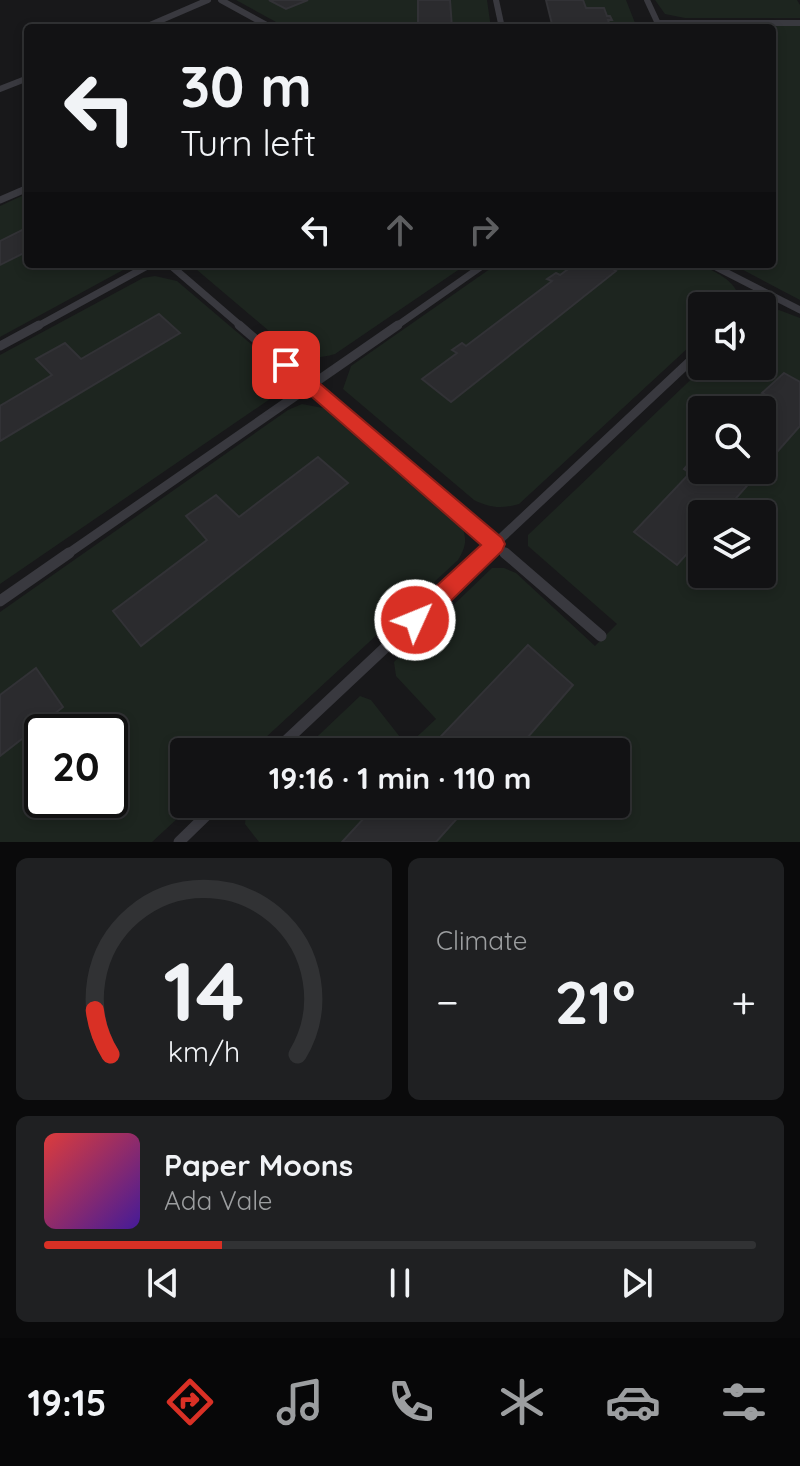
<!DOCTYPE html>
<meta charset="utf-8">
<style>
:root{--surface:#121214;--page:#1f2022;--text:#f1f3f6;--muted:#9c9ea0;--line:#313234;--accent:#d93025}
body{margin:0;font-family:Quicksand,sans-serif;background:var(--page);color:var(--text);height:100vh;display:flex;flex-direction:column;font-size:30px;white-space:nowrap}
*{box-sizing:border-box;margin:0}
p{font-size:26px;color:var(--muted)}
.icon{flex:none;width:44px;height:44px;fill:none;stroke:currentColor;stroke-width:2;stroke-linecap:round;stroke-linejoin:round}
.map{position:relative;height:842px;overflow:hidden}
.details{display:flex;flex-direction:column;gap:16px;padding:16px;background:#0a0a0b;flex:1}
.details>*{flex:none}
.guide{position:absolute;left:24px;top:24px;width:752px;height:244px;border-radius:8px;box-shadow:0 4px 12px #0003,0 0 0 2px var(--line);background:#121214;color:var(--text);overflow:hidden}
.fabs{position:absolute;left:688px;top:292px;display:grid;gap:16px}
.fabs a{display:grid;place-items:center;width:88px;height:88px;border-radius:8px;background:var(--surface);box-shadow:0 4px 12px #0003,0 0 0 2px var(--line);font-size:40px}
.speed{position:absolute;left:24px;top:714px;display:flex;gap:16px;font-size:40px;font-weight:700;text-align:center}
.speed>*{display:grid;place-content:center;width:104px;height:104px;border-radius:50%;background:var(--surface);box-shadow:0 4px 12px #0003,0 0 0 2px var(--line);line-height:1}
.speed .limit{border:4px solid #111;border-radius:12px;background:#fff;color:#111}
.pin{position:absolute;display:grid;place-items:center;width:68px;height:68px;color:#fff;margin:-34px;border-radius:16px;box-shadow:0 4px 12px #0006}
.me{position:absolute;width:88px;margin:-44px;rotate:46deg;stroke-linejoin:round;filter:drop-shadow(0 0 6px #0008)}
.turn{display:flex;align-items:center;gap:28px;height:168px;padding:0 24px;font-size:36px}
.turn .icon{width:104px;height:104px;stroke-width:2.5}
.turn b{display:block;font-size:56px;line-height:68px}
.lanes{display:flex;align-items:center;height:76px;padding:0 24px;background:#0003;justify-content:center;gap:40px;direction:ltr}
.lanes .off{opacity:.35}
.big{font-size:60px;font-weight:700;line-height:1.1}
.details .widget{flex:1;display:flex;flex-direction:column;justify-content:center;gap:12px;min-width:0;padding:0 28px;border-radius:12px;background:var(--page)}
.details .dial{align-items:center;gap:0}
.dial svg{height:208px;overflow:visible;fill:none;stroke:var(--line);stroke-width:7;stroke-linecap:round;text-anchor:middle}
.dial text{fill:var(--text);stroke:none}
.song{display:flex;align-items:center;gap:24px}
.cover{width:96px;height:96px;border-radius:12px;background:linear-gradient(135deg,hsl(0 70% 55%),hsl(260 70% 35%))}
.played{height:8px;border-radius:4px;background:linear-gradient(90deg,var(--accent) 25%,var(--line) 25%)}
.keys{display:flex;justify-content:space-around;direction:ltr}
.heat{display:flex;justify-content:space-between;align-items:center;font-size:44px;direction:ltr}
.details .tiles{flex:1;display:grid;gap:16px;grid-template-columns:1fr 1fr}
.widget:last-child{grid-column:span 2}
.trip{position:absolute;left:170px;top:738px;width:460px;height:80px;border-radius:8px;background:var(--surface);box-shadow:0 4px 12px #0003,0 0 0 2px var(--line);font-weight:700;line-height:80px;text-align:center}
.dock{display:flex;height:128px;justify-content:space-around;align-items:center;background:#070708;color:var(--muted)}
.dock .icon{width:56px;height:56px}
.dock .active{color:var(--accent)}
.dock b{font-size:36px;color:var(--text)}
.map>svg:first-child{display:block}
.green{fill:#1d251f;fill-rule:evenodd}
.building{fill:#2b2b2e;stroke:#323236;stroke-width:2}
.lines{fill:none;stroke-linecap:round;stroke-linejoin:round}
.lane-far3{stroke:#39393f;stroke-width:6}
.lane-far2{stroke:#39393f;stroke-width:7}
.lane-far1{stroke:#39393f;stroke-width:9}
.lane{stroke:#39393f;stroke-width:11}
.route{fill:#d93025;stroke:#8d1f18;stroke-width:2}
</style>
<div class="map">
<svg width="800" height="842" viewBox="0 0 800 842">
<rect width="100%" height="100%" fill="#18181a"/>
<path class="green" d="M236,0H487L491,28H287Z
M583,0H626L637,28H611L608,20L611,19V16H607L604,8H586Z
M655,0H797L800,5V18H685L665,14Z
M682,26H800V300L732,264H772V28H674Z
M28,193V264H134L0,337V206Z
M190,264H467L335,354C320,358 310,360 295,353Z
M497,264H700C716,273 734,279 739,297L733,306H702V335L519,504C501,509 490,508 474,500L343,389L351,366Z
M155,276L177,281L277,366L283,376L280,388L270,399L0,584V355L143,278Z
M779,310L800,318V842H259L245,824L247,804H616V752H301L360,696L371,700L407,746L436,719L396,676L394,662L492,568H504L516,573L595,646L617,624L528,546V535L705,366H762V313ZM702,410H762V470H702ZM702,514H762V574H702Z
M302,404L328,409L458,519C467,535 468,544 458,560L250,752H184V804H193L152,842H0V612L288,410ZM42,732H110V800H42Z"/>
<path class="building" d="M269,0H308L286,9Z
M418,0H450L452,28H418Z
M546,0H583L586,8H604L607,16H610L612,20H608L611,28H553Z
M28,227V251L0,265V241Z
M575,264H604L616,271L451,402L422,379L457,353L452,350L462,343L466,346L552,281L547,279L556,273L560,275Z
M159,314L180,333L0,441V406L52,375L36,359L65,343L81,359Z
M784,373L800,382V426L762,469V410H749L764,394L762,393Z
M318,457L348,483L141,646L113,611L207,540L186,516L216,495L239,517Z
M702,460V470H761L722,514H702V537L677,565L634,532L690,473L684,469L690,462L696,466Z
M528,645L573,685L515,752H426Z
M36,668L63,707L0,756V695Z
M377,804H470L436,842H342Z"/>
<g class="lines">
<path class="lane-far3" d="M221,0L272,28
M496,0L502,28
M647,0L660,28
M659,23H800
M143,28L208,0
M0,89L28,78"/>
<path class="lane-far2" d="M0,200L28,188
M169,264L242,327
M710,264L800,310
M750,306L764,293
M36,327L151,264
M395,327L485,264"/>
<path class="lane-far1" d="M239,325L507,555
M0,346L39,325
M66,555L398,325
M483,555L702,350"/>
<path class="lane" d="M505,553L601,636
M0,601L69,553
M274,752L486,553
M179,842L218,804"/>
</g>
<path class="route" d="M286,358L292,360L502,538L505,544L502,551L423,628L415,631L407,628L404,620L407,613L481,545L280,369L278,365L280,360Z"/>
</svg>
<div class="fabs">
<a><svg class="icon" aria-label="sound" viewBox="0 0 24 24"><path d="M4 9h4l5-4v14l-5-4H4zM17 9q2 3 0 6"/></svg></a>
<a><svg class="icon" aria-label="search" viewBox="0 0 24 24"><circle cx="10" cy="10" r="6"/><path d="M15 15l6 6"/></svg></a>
<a><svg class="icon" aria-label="layers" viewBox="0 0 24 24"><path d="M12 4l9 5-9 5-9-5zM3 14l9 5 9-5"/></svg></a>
</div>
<div class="speed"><div class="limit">20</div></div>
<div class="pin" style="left:286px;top:365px;background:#d93025"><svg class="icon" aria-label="arrive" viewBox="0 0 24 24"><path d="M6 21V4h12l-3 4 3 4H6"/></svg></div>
<svg class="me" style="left:415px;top:620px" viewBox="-20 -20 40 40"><circle r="17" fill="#d93025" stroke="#fff" stroke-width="3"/><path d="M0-11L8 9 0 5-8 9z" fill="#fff"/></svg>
<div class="trip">19:16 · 1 min · 110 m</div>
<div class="guide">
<div class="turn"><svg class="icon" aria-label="left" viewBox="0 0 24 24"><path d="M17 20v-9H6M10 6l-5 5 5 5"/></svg><div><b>30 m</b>Turn left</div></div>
<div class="lanes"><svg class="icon" aria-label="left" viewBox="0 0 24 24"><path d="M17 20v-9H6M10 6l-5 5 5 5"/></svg><svg class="icon off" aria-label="ahead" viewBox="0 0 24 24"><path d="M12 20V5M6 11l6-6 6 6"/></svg><svg class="icon off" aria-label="right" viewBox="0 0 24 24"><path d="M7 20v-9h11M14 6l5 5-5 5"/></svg></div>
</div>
</div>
<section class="details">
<div class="tiles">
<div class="widget dial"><svg viewBox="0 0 100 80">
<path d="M14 69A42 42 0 1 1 86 69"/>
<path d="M14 69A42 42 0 0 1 8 52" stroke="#d93025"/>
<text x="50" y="56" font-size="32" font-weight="700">14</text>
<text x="50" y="72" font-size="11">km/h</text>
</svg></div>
<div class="widget"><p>Climate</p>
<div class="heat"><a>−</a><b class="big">21°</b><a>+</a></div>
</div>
<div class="widget">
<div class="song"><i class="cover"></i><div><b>Paper Moons</b><p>Ada Vale</p></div></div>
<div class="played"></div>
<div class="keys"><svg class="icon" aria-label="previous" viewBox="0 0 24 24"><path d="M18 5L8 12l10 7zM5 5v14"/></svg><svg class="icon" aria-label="pause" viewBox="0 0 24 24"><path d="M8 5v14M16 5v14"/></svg><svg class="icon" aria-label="next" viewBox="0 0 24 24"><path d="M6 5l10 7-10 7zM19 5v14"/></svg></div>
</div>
</div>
</section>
<nav class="dock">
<b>19:15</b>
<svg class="icon active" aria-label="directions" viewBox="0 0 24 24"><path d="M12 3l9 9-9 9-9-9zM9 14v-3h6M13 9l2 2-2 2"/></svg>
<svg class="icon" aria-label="music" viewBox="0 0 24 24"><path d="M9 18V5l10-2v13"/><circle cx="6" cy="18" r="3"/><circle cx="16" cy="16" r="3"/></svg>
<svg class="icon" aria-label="phone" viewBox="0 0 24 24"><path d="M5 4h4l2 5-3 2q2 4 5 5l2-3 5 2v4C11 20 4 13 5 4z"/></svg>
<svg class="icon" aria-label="climate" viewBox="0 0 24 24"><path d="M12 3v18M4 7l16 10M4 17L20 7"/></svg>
<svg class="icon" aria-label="car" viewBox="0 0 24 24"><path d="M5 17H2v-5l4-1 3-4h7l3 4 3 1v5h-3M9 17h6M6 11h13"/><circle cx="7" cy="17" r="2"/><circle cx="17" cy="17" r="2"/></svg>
<svg class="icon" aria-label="filters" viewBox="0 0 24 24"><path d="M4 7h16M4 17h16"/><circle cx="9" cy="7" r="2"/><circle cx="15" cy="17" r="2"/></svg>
</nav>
